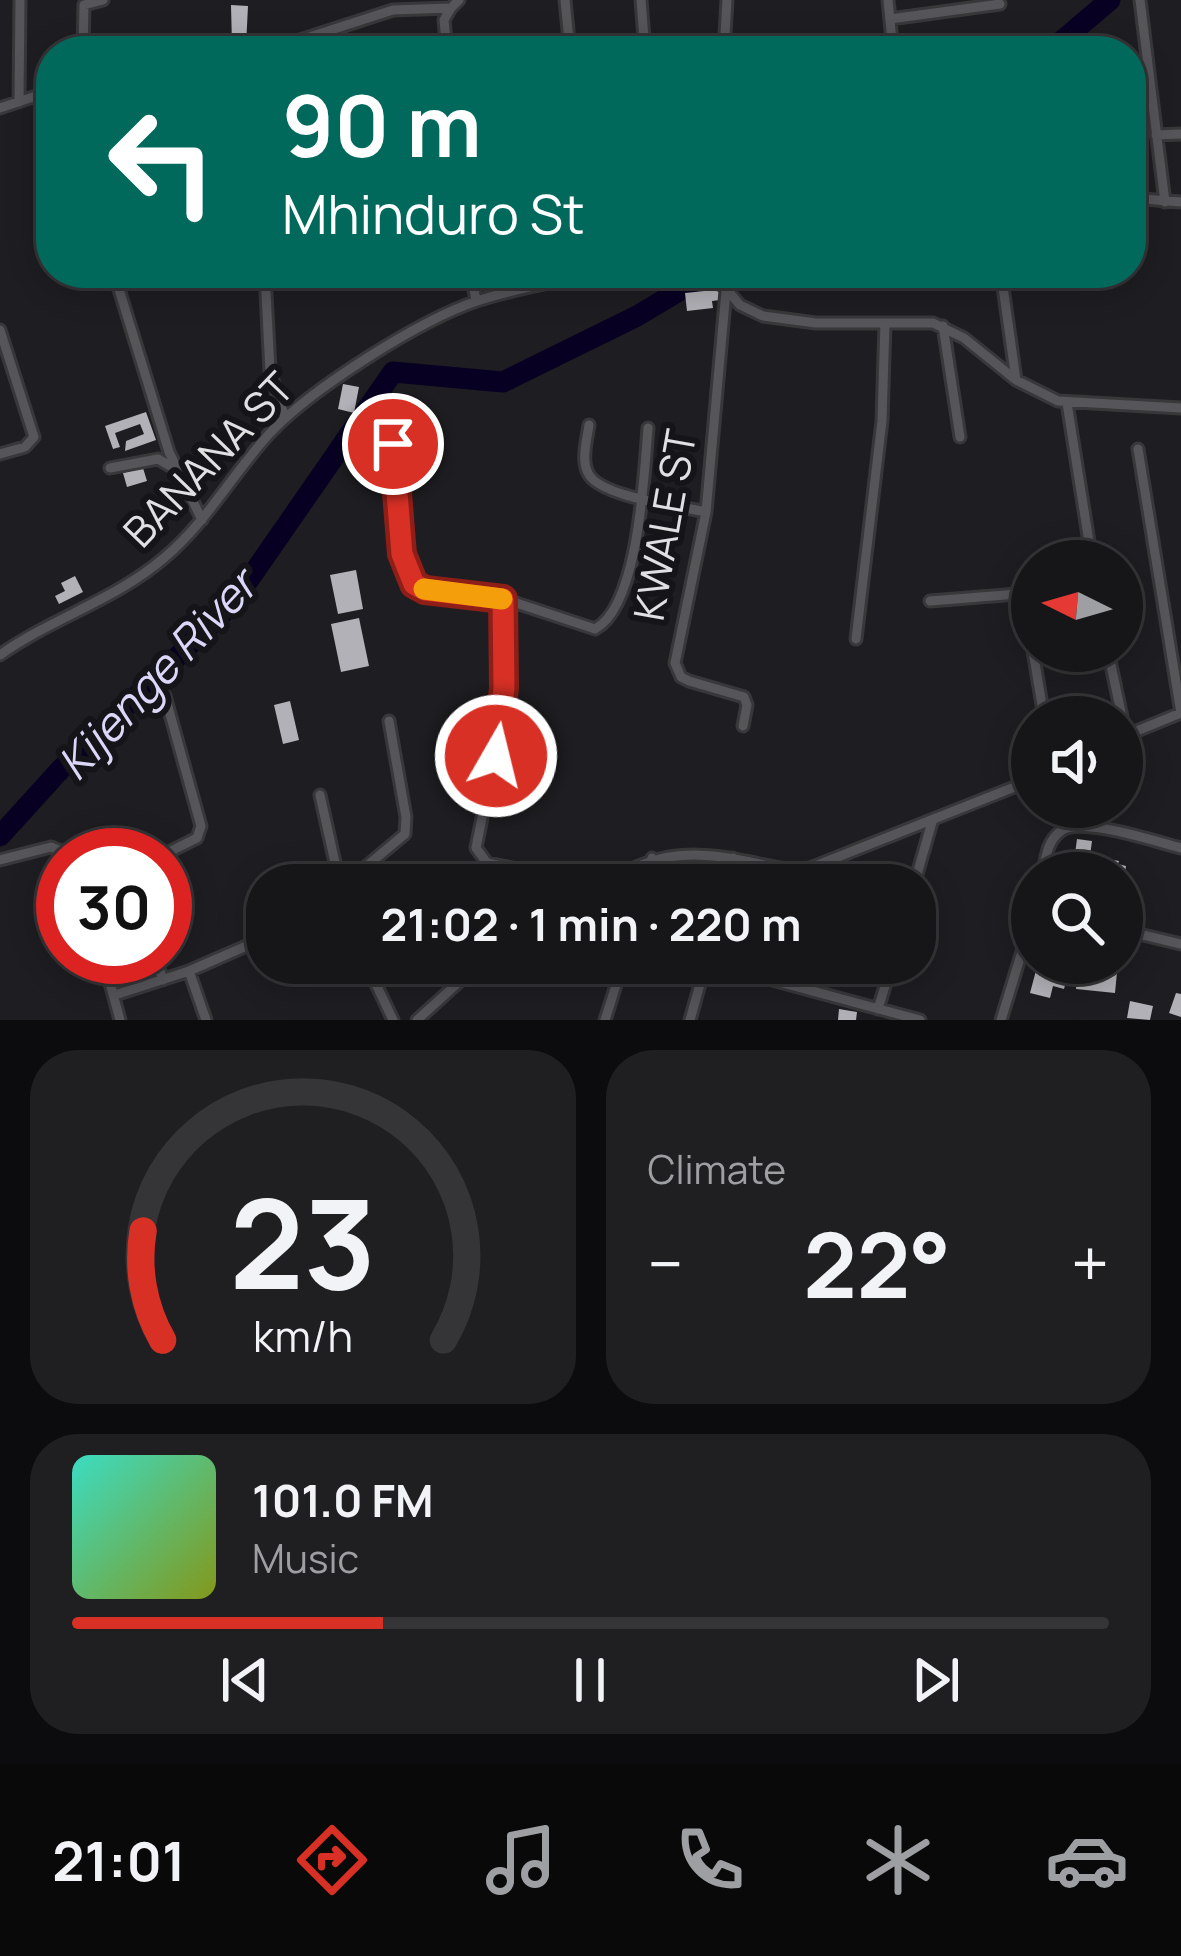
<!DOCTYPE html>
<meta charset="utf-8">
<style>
:root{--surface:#161619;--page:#1f1f22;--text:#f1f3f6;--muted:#9e9fa2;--line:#353538;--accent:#d93025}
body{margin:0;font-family:Manrope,sans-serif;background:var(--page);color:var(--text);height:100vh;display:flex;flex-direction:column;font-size:45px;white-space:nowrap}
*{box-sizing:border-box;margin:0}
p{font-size:39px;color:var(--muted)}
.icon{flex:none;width:66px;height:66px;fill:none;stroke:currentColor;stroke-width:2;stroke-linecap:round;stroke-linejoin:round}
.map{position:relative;height:1020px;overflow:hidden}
.panel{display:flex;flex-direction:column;gap:30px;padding:30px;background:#0c0c0e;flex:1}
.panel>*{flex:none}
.banner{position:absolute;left:36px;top:36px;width:1110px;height:252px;border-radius:48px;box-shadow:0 6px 30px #0003,0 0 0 3px var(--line);background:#00695c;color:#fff;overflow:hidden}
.needle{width:78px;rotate:275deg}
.controls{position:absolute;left:1011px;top:540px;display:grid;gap:24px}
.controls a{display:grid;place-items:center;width:132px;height:132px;border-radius:50%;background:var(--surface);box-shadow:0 6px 30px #0003,0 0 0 3px var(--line);font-size:60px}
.speed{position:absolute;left:36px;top:828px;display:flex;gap:24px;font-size:60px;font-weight:700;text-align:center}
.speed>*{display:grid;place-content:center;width:156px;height:156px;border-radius:50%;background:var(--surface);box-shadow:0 6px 30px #0003,0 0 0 3px var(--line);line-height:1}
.speed .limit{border:18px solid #d22;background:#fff;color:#111}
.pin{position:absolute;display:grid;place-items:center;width:102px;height:102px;color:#fff;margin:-51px;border:6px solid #fff;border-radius:50%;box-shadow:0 3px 12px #0007}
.me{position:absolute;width:132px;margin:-66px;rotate:8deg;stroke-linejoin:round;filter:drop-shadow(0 0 9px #0008)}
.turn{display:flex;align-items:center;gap:42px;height:252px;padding:0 48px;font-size:54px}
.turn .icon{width:156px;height:156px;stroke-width:2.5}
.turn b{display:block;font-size:84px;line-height:102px}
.big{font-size:90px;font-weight:700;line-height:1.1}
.panel .widget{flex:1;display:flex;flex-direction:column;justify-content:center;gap:18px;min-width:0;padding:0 42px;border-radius:48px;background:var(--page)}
.panel .dial{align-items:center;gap:0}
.dial svg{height:312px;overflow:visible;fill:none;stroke:var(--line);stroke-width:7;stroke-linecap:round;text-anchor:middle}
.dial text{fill:var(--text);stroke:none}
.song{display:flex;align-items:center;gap:36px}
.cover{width:144px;height:144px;border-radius:18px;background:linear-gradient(135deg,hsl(170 70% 55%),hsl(70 70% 35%))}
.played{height:12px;border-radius:6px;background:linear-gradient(90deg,var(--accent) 30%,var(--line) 30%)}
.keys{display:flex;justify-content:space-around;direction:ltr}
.heat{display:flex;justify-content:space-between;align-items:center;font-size:66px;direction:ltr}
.panel .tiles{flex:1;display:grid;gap:30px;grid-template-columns:1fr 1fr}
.widget:last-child{grid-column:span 2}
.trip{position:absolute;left:246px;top:864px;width:690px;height:120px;border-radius:48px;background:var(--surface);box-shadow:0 6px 30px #0003,0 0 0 3px var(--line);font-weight:700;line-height:120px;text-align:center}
.tabs{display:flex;height:192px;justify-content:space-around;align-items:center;background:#09090a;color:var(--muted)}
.tabs .icon{width:84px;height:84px}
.tabs .selected{color:var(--accent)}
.tabs b{font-size:54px;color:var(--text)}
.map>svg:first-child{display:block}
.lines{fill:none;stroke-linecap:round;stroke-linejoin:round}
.river{stroke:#080023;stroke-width:21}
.building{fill:#b2b1b7}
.street-casing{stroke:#38373a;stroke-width:15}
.street{stroke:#56555a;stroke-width:9}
.route-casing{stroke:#8d1f18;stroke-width:30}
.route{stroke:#d93025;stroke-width:21}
.slow{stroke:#f59e0b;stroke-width:21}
.labels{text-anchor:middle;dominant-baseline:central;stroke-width:12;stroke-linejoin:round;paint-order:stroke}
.street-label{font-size:42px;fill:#e0dfe2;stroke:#151418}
.water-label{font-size:45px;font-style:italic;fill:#dbd7f9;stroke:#151418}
</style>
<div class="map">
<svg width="1181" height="1020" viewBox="0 0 1181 1020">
<rect width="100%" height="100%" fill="#1e1d21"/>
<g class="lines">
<path class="river" d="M1050,51L1110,0
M0,836L60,770L232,604L393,372L503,382L637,316L709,273"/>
</g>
<path class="building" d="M231,5L248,6L246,46H232Z
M714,290L719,292L720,300L712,301L713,308L687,311L685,293Z
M343,384L359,387L354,413L338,409Z
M146,412L156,440L125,451L126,441L144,434L140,424L115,433L120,447L113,449L105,426Z
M143,468L147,481L127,487L123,473Z
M356,570L363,609L338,614L330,575Z
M75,576L83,592L59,604L55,596L65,591L61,583Z
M359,618L369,666L341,672L331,624Z
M290,701L299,740L283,744L274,705Z
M1077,839L1092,841L1090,856L1075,854Z
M1069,858L1096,863L1094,873H1066Z
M1103,858L1119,861L1118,864L1126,866L1125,873L1101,870Z
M1038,963L1070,966L1064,989L1053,986L1050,998L1030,993Z
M1078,968L1117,972L1115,993L1076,989Z
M1176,993L1181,994V1017L1169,1013Z
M1130,1001L1153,1006L1150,1020L1127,1018Z
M839,1009L857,1012L856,1020H838Z"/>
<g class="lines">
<g class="street-casing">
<path id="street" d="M565,0L570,51
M641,0L645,51
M888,0L893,51
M1140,0L1165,202
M890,19L1000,4
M83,51L84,5L103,0
M266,51L393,10L451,8L459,0
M447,51L444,20L451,8
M724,51L727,0
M19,102L20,0
M0,108L51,91
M1156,135L1181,134
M1131,198L1181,202
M114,273L169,452L202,520
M265,273L270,371L285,418
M471,273L476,301
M713,273L740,305L763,316L816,323H933L964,338L1016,380L1058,401L1181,408
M1001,273L1016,380
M726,291L706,512L675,663L681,677L689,681L744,697L747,705L743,726
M943,326L960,437
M0,330L34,437L25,447L0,454
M1067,403L1092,561
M589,425C587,439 581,460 588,473C599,497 680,506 706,512
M393,444L402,554L414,584L425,590L504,599L595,629C639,606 644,474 648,428
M1138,449L1181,713
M110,468L158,459L172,467
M503,599L502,717L476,848L487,863L528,871L537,885
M930,601L1018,594L1026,604L1032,642
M856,639L882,421L885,323
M1033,651L1044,717
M1108,651L1122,717
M0,655C52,618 115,600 164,558C207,522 233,473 270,433C311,389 420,320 477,301C517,288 560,281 601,273
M1122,737L1181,713
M320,795L340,885
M163,855L197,838L201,826L165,696
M0,860L51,847L70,855
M1043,873C1046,857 1047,841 1061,831C1081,816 1156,842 1181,848
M344,885L405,834L406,817L389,721
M600,885C652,855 685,848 745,861C767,865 788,872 810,868L1032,780
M645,885L652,858
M727,885L733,858
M914,885L932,822
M1122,930L1181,944
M103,957L120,1020
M155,957L163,980
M366,963L393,1020
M709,963L920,1020
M189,971L206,1020
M115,995L189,971L267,937
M878,1009L892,963
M417,1020L480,963
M605,1020L623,963
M690,1020L706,963
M1001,1020L1032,919"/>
</g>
<use href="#street" class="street"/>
</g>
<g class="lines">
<g class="route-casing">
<path id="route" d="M393,444L402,554L414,584L425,590L503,599L504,688L496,756"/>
</g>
<use href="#route" class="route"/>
<path class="slow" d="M424,589L502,599"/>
</g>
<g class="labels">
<g class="street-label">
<text transform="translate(208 459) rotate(-46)">BANANA ST</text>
<text transform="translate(664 525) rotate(-80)">KWALE ST</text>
</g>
<g class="water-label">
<text transform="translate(156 674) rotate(-47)">Kijenge River</text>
</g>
</g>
</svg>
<div class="controls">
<a><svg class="needle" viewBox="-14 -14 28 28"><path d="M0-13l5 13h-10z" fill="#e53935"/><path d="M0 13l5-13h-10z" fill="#9e9fa2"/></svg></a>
<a><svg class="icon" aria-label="sound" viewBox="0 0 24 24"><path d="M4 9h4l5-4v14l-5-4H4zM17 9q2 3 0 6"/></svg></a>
<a><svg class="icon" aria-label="search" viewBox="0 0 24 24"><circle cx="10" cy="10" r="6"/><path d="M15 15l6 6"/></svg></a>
</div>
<div class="speed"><div class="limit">30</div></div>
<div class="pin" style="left:393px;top:444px;background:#d93025"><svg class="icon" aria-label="arrive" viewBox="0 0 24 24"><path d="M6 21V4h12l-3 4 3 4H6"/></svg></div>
<svg class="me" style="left:496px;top:756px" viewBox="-20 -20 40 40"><circle r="17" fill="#d93025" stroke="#fff" stroke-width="3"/><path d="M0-11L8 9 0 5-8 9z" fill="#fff"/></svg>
<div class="trip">21:02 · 1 min · 220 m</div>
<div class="banner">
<div class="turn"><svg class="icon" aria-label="left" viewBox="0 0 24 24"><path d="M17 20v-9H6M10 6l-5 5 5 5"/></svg><div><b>90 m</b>Mhinduro St</div></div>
</div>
</div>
<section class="panel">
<div class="tiles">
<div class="widget dial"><svg viewBox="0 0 100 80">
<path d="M14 69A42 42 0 1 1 86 69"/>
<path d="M14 69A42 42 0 0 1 9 41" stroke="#d93025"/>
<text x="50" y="56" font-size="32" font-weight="700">23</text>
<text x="50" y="72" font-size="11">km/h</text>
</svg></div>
<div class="widget"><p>Climate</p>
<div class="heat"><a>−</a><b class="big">22°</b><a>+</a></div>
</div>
<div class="widget">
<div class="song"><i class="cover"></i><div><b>101.0 FM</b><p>Music</p></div></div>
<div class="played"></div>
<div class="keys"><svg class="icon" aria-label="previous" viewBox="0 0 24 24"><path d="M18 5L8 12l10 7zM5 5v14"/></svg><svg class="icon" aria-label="pause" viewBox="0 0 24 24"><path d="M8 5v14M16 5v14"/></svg><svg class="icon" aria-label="next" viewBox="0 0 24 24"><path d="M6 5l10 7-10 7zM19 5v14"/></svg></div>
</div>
</div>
</section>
<nav class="tabs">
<b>21:01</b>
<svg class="icon selected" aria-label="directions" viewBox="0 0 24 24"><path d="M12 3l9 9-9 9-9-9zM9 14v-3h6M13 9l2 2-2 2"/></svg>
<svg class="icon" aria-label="music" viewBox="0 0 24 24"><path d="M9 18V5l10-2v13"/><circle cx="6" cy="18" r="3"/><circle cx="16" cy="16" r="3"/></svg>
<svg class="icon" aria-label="phone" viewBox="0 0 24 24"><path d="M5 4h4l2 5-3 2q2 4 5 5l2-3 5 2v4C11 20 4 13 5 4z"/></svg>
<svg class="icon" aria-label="climate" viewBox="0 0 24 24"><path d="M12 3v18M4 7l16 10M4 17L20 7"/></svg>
<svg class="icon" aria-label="car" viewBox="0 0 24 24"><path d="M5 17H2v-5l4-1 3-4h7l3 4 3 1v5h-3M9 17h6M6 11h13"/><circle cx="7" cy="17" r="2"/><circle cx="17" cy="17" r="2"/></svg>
</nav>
